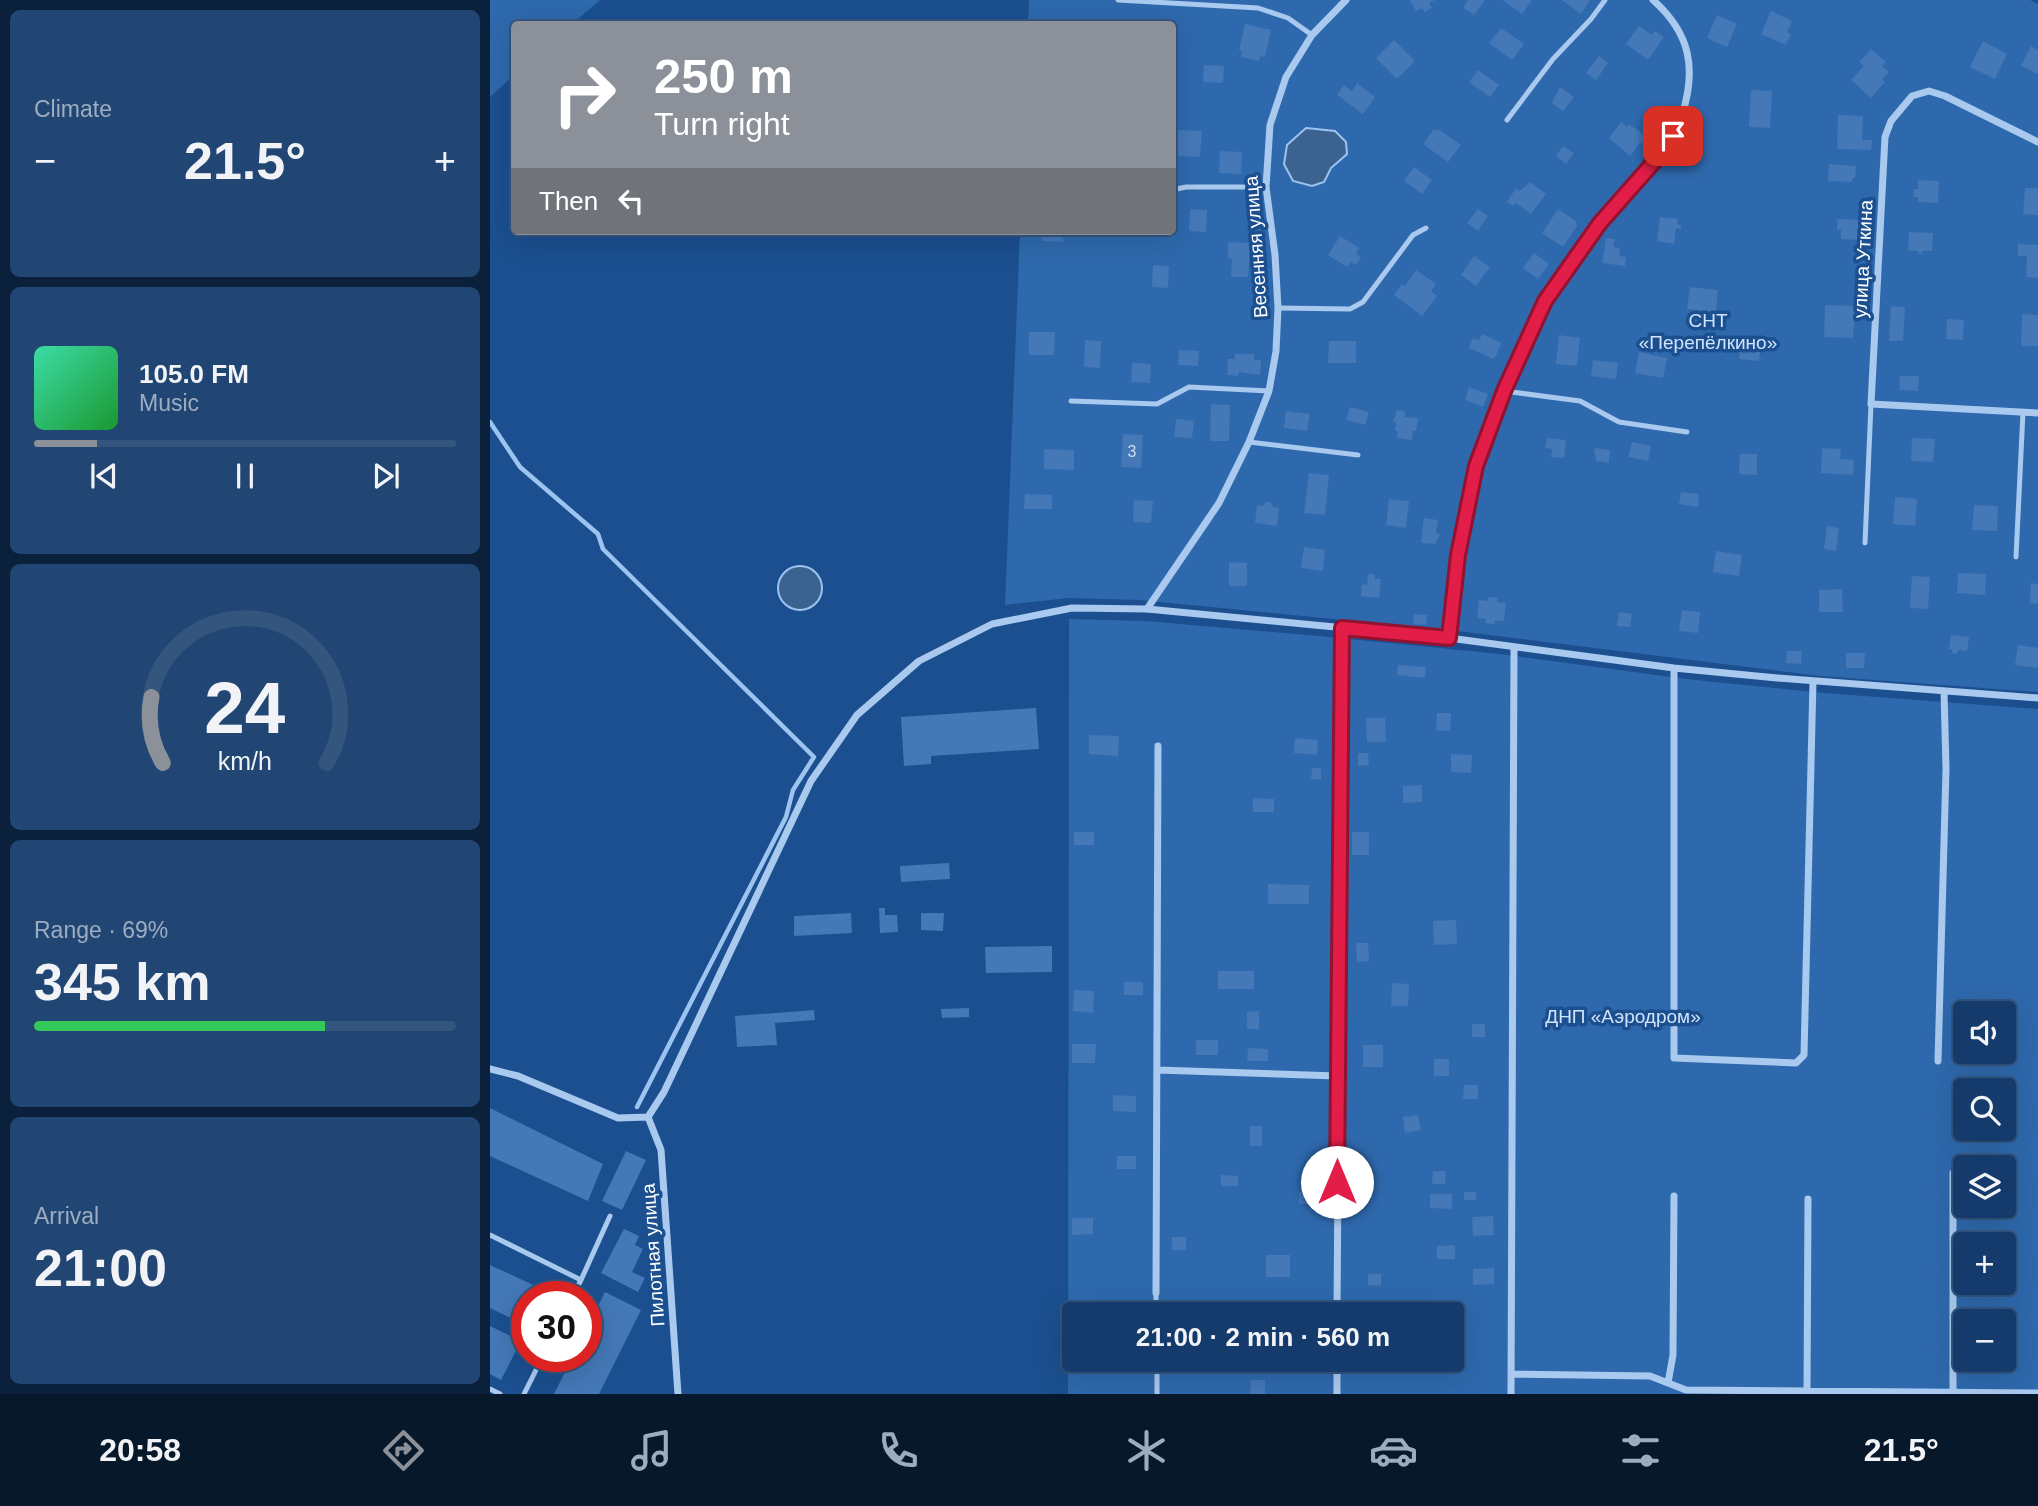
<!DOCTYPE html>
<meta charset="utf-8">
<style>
:root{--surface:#143b6b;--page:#214673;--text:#f1f3f6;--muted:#9dadc1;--line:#33557e;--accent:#8c9099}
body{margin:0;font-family:Helvetica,sans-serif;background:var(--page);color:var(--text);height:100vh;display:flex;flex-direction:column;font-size:26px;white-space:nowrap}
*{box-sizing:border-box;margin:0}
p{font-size:23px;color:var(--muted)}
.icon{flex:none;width:38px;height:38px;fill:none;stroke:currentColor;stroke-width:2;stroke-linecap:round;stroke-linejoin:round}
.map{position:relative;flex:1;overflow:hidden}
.panel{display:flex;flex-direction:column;gap:10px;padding:10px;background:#0b203b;width:490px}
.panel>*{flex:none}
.top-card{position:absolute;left:21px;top:21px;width:665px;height:214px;border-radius:7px;box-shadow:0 7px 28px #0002,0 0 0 2px var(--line);background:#8c9099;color:#fff;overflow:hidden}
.buttons{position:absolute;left:1463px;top:1001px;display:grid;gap:14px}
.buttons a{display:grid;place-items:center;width:63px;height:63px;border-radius:7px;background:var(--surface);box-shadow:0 7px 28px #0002,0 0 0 2px var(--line);font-size:35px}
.speed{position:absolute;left:21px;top:1281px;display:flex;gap:14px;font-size:35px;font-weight:700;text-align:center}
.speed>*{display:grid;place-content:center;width:91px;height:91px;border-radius:50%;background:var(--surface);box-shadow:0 7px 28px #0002,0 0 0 2px var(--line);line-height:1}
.speed .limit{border:10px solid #d22;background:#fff;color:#111}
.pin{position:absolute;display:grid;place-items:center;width:60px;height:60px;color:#fff;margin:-30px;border-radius:14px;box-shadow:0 4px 10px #0006}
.me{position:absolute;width:77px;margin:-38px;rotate:0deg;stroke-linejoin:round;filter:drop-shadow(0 0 5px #0008)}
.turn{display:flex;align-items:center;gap:24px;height:147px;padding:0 28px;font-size:32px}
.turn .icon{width:91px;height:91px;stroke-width:2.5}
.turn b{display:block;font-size:49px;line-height:60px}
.then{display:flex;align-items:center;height:66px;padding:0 28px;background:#0003;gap:14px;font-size:26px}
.big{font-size:52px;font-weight:800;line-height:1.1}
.panel .card{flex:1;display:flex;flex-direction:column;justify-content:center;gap:10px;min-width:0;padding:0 24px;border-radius:10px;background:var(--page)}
.panel .dial{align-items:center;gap:0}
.dial svg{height:182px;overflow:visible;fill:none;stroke:var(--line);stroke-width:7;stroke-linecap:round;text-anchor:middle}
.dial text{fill:var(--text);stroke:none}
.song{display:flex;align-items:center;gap:21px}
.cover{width:84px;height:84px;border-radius:10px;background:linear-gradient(135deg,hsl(160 70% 55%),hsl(130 70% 35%))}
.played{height:7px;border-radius:4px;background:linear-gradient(90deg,var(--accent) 15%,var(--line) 15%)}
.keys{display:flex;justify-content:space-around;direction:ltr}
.heat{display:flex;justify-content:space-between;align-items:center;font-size:38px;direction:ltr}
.charge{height:10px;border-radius:5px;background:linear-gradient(90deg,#34c759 69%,var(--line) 0)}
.trip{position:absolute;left:572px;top:1302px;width:402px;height:70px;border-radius:7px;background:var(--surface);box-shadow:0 7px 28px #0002,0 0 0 2px var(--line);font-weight:800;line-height:70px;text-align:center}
.tab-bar{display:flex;height:112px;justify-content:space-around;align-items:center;background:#08182b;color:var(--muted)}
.tab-bar .icon{width:49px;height:49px}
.tab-bar .on{color:var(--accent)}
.tab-bar b{font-size:32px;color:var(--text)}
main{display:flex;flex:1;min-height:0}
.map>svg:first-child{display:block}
.green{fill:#2e69ad;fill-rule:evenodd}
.water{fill:#3c6290;stroke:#9cc4f0;stroke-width:2}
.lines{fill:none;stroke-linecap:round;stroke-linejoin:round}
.stream{stroke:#9cc4f0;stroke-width:4.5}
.building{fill:#4478b7}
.lane{stroke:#a9c9ee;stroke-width:5}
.street{stroke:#a9c9ee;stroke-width:7}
.route-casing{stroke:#92132f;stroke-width:18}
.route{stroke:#e11d48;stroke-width:12}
.labels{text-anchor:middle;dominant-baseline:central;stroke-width:7;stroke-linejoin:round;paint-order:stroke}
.number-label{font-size:16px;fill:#d0dded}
.street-label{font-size:19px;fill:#fff;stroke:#1b4f8f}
.park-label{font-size:19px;fill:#cfe3fa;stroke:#1b4f8f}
</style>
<main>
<section class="panel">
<div class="card"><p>Climate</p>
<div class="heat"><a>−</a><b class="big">21.5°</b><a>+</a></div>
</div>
<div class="card">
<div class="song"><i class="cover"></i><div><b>105.0 FM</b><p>Music</p></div></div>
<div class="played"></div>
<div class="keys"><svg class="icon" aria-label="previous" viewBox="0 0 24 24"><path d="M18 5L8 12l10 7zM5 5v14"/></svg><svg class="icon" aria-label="pause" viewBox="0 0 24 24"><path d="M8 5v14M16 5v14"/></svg><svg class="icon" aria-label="next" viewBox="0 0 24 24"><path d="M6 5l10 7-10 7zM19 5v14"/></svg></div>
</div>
<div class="card dial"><svg viewBox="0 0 100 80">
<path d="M14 69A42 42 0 1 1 86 69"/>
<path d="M14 69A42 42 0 0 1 9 40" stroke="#8c9099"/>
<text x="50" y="56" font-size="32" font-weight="700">24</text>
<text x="50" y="72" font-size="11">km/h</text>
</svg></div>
<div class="card"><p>Range · 69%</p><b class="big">345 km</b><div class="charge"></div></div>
<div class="card"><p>Arrival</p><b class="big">21:00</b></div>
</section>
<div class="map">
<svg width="1548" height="1394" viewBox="0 0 1548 1394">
<rect width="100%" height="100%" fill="#1b4f8f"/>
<path class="green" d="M0,0H110L82,24H24V75L0,97Z
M539,0H1540L1548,4V692L1330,676L976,632L650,600L578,598L515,605L530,231H682V24H538Z
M579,619L656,621L829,636L1010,654L1196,679L1334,693L1548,709V1394H578ZM1475,1013H1514V1052H1475ZM1475,1090H1514V1129H1475ZM1475,1167H1514V1206H1475ZM1475,1244H1514V1283H1475ZM584,1314H962V1360H584ZM1475,1321H1514V1360H1475Z"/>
<path class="water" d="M816,128L845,131L856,142L857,154L841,168L834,182L822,186L803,181L794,164L797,145Z
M288 588a22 22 0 1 1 44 0a22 22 0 1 1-44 0Z"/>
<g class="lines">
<path class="stream" d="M0,422L30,467L108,534L113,549L324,757L303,790L296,817L147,1107"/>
</g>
<path class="building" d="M920,0H945L939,3L942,8L934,12L932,8L926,11Z
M978,0H995L984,15L973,8Z
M1012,0H1042L1032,14Z
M1072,0H1100L1091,14Z
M1281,11L1302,21L1297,32L1301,34L1296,45L1271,34Z
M1227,15L1247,24L1237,47L1217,38Z
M755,24L781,30L775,57L770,56L769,61L751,57L752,51L749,50Z
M1149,26L1162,35L1165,31L1174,37L1158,60L1136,44Z
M1011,28L1034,44L1022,60L999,43Z
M904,40L925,61L907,79L886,58Z
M1493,41L1517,54L1505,79L1480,67Z
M1541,46L1548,50V74L1531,66Z
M1381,49L1396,62L1392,66L1399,72L1392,79L1395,82L1381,98L1361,80L1374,66L1369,62Z
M1109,56L1118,63L1106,80L1096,73Z
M714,65L734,66L733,83L713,82Z
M988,70L1009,85L1000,97L979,82Z
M867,83L885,97L873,114L847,95L854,85L862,91Z
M1070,87L1084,97L1073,111L1062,103Z
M1261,90L1282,91L1280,128L1259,127Z
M1348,115L1373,116L1372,140H1382L1381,150L1347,149Z
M1131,122L1137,127L1139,124L1157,137L1152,144L1150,142L1140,156L1119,138Z
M944,129L946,131L948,129L971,145L958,162L933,144Z
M686,130L712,131L710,157L684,156Z
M1073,146L1084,153L1076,164L1066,156Z
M730,151L752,152L751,174L729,173Z
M1339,164L1366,166L1365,178H1362V182L1338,181Z
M924,167L942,180L932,194L914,181Z
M1428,180L1449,181L1448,203L1428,202V197H1423L1424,189H1428Z
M1040,182L1056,194L1041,214L1026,203L1023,206L1017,202L1026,188L1030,191Z
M1535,188H1548V215L1533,214Z
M700,209L717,210L716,232L699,231Z
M988,209L998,216L988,231L977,223Z
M1068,209L1086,221L1087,226L1073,247L1052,233Z
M1170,217L1188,219L1187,224L1191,225V229L1186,228L1184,244L1167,241Z
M1347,219L1370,220L1369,238L1367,240L1351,239V230H1347Z
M552,231H574L573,242L552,241Z
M612,231H629V237H612Z
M1419,232L1443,233L1442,251H1432V254H1428L1429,251L1418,250Z
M850,236L869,248L866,254L871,257L866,265L861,262L857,267L838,255Z
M1116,238L1125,239L1123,247L1130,248L1129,256L1136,257L1135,266L1112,263Z
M738,242L760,243L758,277H741L742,259L738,258Z
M1528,244L1548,245V278L1536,277L1537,256H1528Z
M1044,253L1059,264L1048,279L1033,268Z
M984,256L1000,267L986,286L971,275Z
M663,265L679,266L678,288L662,287Z
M926,270L946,284L941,291L947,296L932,316L904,295L912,284L915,286Z
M1200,287L1228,290L1226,312L1197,309Z
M1335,305L1365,306L1363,338L1334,337Z
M1401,306L1415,307L1413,341H1399Z
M1532,314L1548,315V346H1531Z
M1457,319L1474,320L1473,340L1456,339Z
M539,332H565L564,355H539Z
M992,334L1012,343L1004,359L979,348L983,338L989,340Z
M1069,335L1090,338L1087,366L1066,364Z
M595,340L611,341L610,368L594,367Z
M839,341H866V363H838Z
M1251,341L1271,343L1269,361L1249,359Z
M689,350L709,351L708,366L688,365Z
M1149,352L1177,358L1173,378L1145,373Z
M745,354H764V360H771L770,375L749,372L748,376L737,375L738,359H745Z
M1103,360L1128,363L1126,379L1101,376Z
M642,363L661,364L660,383L641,382Z
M1410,376H1429L1428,391L1409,390Z
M979,387L998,394L993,407L975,400Z
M721,404L740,405L739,441H720Z
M860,407L879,412L875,425L856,420Z
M907,410L915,411V417L928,418L926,431H923L922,440L907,438L908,431H905L906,422H903Z
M796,411L820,414L817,431L794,428Z
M686,419L704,421L702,438L684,437Z
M633,434L653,435L651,468L631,467Z
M1057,438L1076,440L1074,458L1061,457L1062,449L1055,448Z
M1422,438L1445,439L1443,462L1421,461Z
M1142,442L1161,446L1158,461L1138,457Z
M1104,448L1120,450L1119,463L1106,461Z
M1332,448L1351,449L1350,459L1364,460L1363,475L1331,473Z
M554,449L584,450V470L554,469Z
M1250,454H1267V475L1249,474Z
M819,473L839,475L835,515L814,513Z
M1191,492L1209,494L1208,507L1189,504Z
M535,494L562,495V509H534Z
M1405,497L1427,499L1425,526L1403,524Z
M899,499L919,501L916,528L896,525Z
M644,500L663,501L661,523L643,522Z
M776,502H781L783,507L789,508L787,526L765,523L767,505L773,506Z
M1484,505L1508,506L1507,531L1482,530Z
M934,518L948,520L946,533L950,534L945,544L931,543Z
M1337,526L1349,528L1346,551L1334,549Z
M814,547L835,550L833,571L811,568Z
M1226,551L1252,555L1249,576L1223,572Z
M739,562L757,563V586H739Z
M1468,573L1496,574L1495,595L1467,593Z
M878,574H885V579H891L889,598L871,596L872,584L877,585Z
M1422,576L1440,577L1438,609L1420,608Z
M1541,583L1548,584V604L1540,603Z
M1352,589L1353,612H1329V590Z
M998,597L1008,598L1007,602L1016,603L1014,621L1005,620V624L995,623L996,619L987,618L989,600L998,601Z
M1192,610L1210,612L1208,633L1189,631Z
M1129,612L1142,614L1140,627L1127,626Z
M924,614L937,615L936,625L923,624Z
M1461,635L1479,637L1477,651L1468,650L1467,654L1462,653V649H1459Z
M1528,645L1548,648V668L1525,665Z
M1297,651H1312L1311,664L1296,663Z
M1356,653H1375L1374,668H1356Z
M908,665L936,667L935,678L907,675Z
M546,708L549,749L441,756V764L414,766L411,717Z
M947,713H961L960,731L946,730Z
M876,718H895L896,742H877Z
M599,735L629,736L628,756L599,754Z
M805,738L828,740L827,755L804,753Z
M868,753H878L879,765L868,766Z
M961,754L982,755L981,773L961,772Z
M822,768H831V780L821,779Z
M932,785V802L913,803V786Z
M763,798L784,799V812H763Z
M584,832H604V845H584Z
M862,832H879V855H862Z
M459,863L460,879L411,882L410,866Z
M778,884L819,885V904H778Z
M389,908H395V915H407L408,932L390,933Z
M361,913L362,933L304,936V916Z
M431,913H454L453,931L431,930Z
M966,920L967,944L944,945L943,921Z
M866,943H878L879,961L867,962Z
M562,946V972L496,973L495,947Z
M728,971H764V989H728Z
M634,982H653V995H634Z
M902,983L919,984L918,1006H901Z
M584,990L604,991L603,1013L583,1011Z
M479,1008V1017L452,1018L451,1009Z
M324,1010L325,1020L285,1023L287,1045L247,1047L245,1016Z
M769,1011V1029H757V1012Z
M982,1024H995V1037H982Z
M706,1040H728V1055H706Z
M582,1044H606L605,1063H582Z
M873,1045H893V1067H873Z
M758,1048L778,1049V1061H757Z
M944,1059H959V1076H944Z
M974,1085H988V1099H973Z
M623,1095L646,1096V1112L623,1111Z
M0,1108L113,1164L98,1201L0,1156Z
M928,1115L931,1130L915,1133L913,1117Z
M760,1126H772V1146H760Z
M136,1151L156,1160L132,1210L112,1201Z
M627,1156H646V1169H627Z
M943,1171H956L955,1184H942Z
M731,1175L748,1176V1186H731Z
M809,1192H826V1204H809Z
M974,1192H986V1200H974Z
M940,1194H962V1209L940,1208Z
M1003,1216L1004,1235L983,1236L982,1217Z
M582,1218H603V1234L582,1235Z
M134,1229L149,1236L145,1245L153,1249L142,1272L155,1278L148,1292L111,1273Z
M682,1237H696V1250H682Z
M965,1245V1259H947V1246Z
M776,1255H800V1277H776Z
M0,1265L54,1290L51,1297H37V1326L0,1308Z
M1004,1268V1284L983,1285V1269Z
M878,1274H891V1286L878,1285Z
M115,1292L151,1310L109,1394H64L83,1356H96V1330Z
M0,1326L31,1341L11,1380L0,1374Z
M761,1380H775V1394H760Z"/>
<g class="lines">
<path class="lane" d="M628,0L768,8L798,18L822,35
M1017,120L1063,59L1101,19L1115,0
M682,190L696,187H776
M788,308L860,309L873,302L923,235L936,228
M1014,391L1090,401L1129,422L1197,432
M581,401L667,404L699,387L779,391
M759,442L868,455
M1375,543L1381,404
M1526,557L1533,412
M0,1235L91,1280L82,1297
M91,1280L120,1216
M666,1293V1314
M667,1360V1394
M0,1389L10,1394
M34,1394L53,1356"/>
<path class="street" d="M1548,142L1455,96L1439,91L1422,96L1401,121L1395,137L1381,404L1548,413
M657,609L729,503L759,442L779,391L786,351L788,308L785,255L776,187L780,125L796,77L822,35L856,0
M959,638C965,581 970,521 986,465C997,428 1013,391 1029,356C1038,337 1045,316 1056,298C1073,272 1092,245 1112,221C1140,188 1178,157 1192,115C1207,68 1200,33 1163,0
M1184,668V1058L1306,1063L1314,1055L1323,681
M1448,1061L1456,769L1454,691
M0,1069L28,1076L128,1118L158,1117
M667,1070L847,1076
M158,1117L174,1092L321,781L367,715L429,661L502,624L582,608L657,609L959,638L1184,668L1287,678L1548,698
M158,1117L171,1150L188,1394
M1463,1173V1394
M666,1293L668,746
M847,1314L852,628
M1022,1374L1160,1376L1196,1390L1548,1393
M1178,1383L1183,1355L1184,1196
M847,1394V1360
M1021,1394L1024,647
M1317,1394L1318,1199"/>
</g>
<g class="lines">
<g class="route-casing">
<path id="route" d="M847,1182L852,628L959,638L968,555L986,466L1014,391L1055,301L1110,223L1171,154L1183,136"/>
</g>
<use href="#route" class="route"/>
</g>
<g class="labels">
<g class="number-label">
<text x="642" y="451">3</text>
</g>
<g class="street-label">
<text transform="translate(766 247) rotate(-94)">Весенняя улица</text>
<text transform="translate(1373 259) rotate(-87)">улица Уткина</text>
<text transform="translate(163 1255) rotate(-94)">Пилотная улица</text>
</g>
<g class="park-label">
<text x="1218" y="320">СНТ<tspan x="1218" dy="22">«Перепёлкино»</tspan></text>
<text x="1133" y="1016">ДНП «Аэродром»</text>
</g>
</g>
</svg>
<div class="buttons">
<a><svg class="icon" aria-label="sound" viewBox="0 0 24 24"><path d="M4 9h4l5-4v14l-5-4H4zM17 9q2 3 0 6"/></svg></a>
<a><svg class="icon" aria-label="search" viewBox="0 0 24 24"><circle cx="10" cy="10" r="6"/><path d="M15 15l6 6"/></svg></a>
<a><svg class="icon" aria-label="layers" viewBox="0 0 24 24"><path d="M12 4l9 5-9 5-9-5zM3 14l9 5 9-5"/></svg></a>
<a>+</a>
<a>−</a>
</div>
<div class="speed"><div class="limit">30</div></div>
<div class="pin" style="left:1183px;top:136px;background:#d93025"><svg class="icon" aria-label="arrive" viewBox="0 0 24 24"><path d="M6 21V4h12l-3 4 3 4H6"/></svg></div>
<svg class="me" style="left:847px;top:1182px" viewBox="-20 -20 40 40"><circle r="19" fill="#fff"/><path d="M0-13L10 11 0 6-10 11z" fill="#e11d48"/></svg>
<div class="trip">21:00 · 2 min · 560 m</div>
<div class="top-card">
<div class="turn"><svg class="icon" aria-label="right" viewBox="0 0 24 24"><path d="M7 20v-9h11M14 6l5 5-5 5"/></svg><div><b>250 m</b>Turn right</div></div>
<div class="then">Then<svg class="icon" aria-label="left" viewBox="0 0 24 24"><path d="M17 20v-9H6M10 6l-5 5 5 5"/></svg></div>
</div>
</div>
</main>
<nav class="tab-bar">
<b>20:58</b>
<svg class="icon on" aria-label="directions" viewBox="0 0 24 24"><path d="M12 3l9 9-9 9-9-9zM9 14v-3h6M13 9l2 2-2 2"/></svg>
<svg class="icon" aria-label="music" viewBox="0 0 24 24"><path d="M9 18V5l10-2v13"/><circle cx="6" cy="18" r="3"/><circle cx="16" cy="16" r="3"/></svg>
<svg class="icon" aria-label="phone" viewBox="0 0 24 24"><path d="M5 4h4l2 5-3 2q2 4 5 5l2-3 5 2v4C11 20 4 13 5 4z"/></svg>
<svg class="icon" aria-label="climate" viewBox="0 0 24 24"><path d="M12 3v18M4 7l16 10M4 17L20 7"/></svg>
<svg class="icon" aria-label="car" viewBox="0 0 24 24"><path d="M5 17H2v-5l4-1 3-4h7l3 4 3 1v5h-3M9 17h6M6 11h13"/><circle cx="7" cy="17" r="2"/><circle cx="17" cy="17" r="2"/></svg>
<svg class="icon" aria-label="filters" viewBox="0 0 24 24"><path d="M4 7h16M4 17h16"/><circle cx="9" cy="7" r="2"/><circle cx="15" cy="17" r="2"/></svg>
<b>21.5°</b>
</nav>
